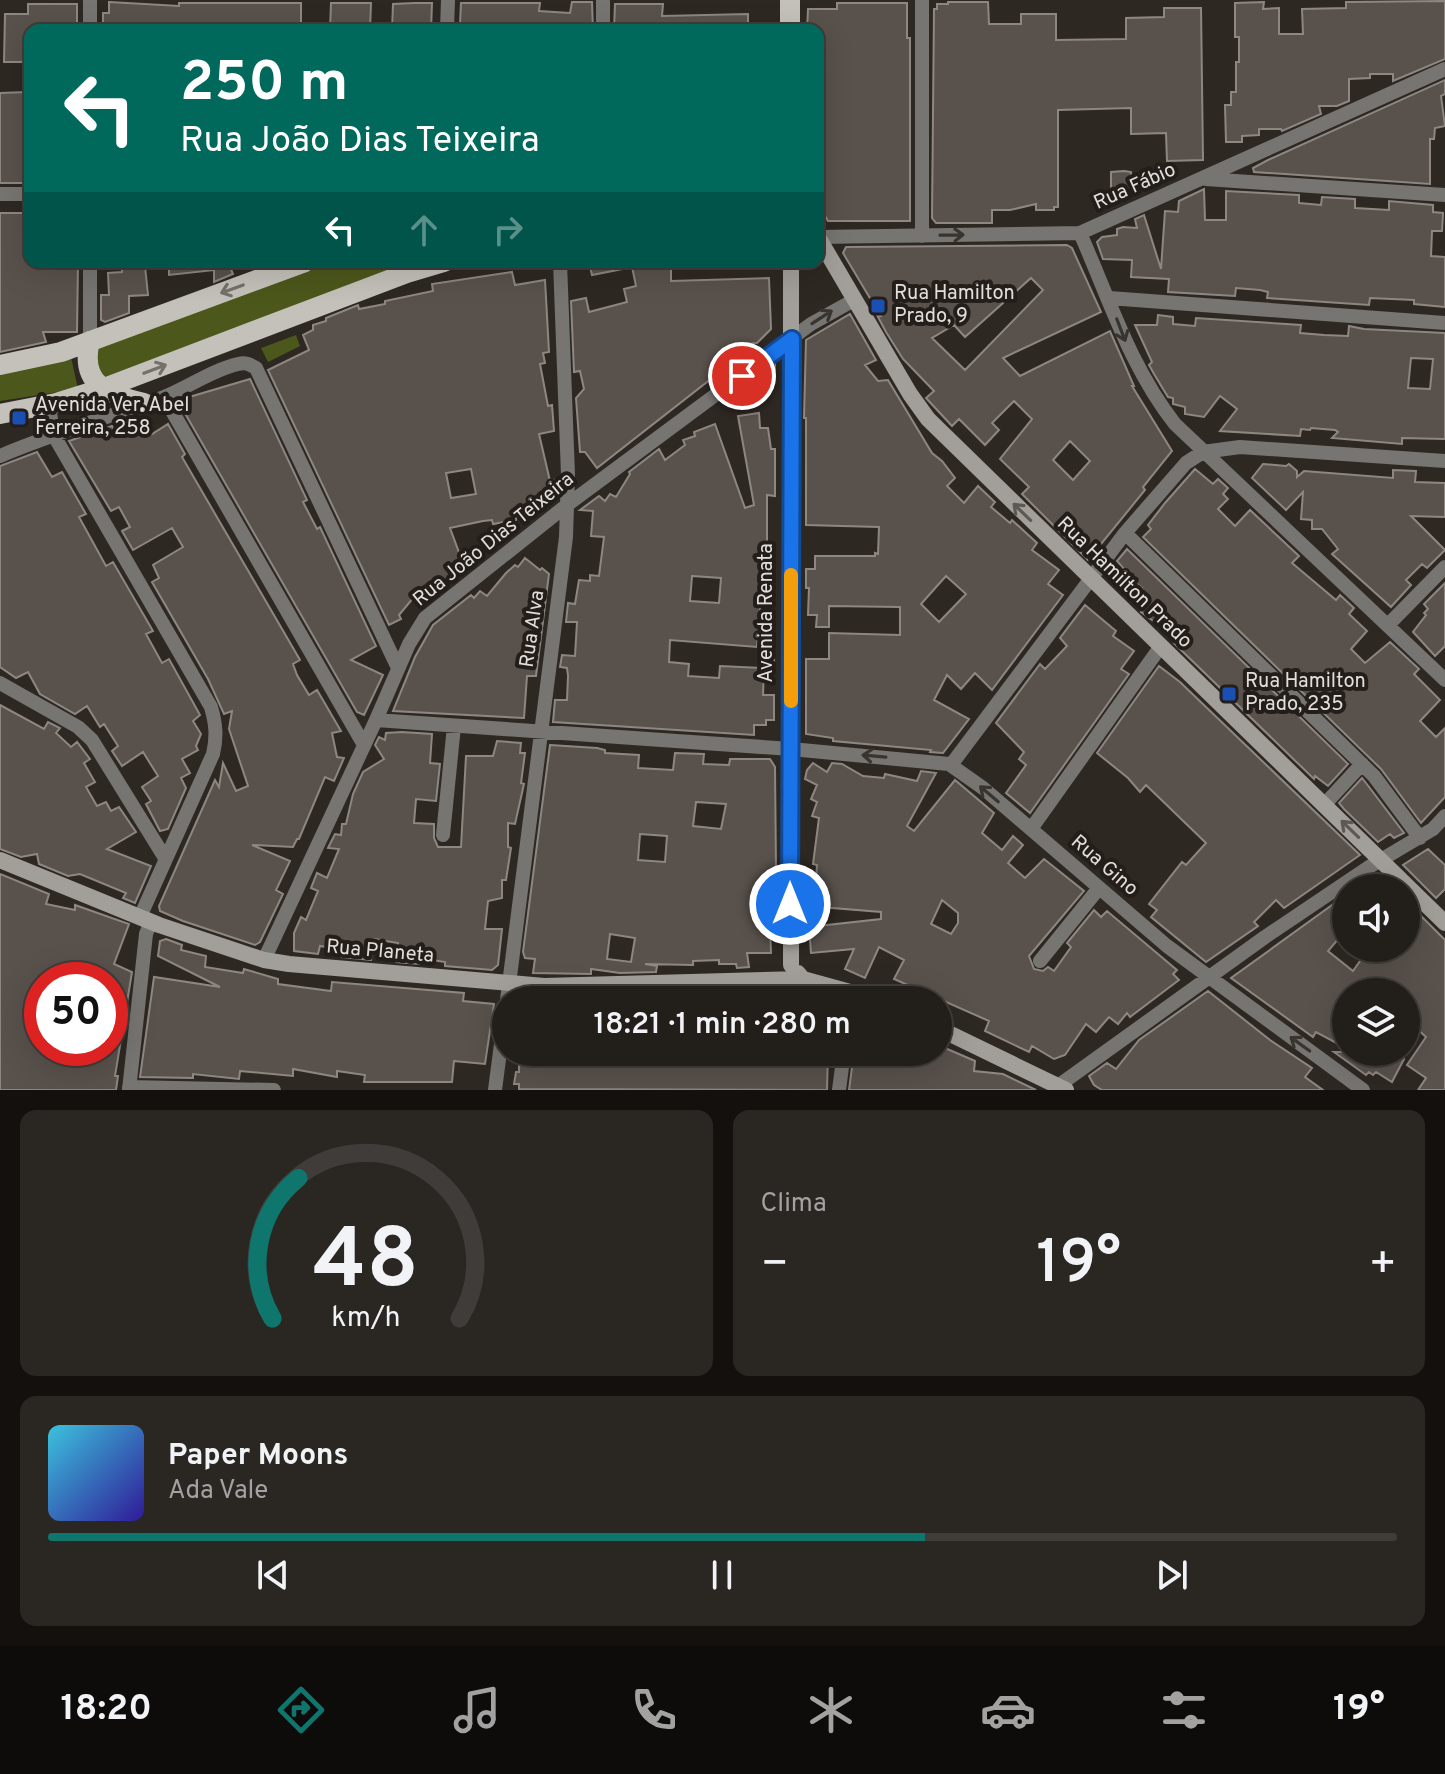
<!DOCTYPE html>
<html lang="pt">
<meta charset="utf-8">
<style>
:root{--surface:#221e1a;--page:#2a2723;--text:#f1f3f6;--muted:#a2a2a2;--line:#3f3c39;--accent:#0f766e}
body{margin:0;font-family:Overpass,sans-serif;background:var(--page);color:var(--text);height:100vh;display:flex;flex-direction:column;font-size:30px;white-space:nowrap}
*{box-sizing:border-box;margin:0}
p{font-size:26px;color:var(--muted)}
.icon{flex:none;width:44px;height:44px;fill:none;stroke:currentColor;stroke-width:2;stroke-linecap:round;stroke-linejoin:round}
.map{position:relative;height:1090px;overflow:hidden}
.panel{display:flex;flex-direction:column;gap:20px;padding:20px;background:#13100e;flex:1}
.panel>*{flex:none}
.banner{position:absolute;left:24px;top:24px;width:800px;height:244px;border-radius:16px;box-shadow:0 8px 32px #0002,0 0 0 2px var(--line);background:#00695c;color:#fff;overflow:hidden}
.controls{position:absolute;left:1332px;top:874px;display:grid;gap:16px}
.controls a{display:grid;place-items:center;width:88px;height:88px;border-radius:50%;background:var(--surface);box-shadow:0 8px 32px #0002,0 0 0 2px var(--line);font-size:40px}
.speed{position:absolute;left:24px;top:962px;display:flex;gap:16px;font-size:40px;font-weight:700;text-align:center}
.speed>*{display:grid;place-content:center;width:104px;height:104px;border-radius:50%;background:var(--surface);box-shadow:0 8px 32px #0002,0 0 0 2px var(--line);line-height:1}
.speed .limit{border:12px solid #d22;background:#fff;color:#111}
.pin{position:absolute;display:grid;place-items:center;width:68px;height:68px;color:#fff;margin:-34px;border:4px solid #fff;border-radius:50%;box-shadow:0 2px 8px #0007}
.me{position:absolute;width:88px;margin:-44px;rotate:0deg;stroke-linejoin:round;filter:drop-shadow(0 0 6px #0008)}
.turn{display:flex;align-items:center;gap:28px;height:168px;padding:0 24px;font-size:36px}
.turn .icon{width:104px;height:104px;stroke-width:2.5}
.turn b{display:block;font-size:56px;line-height:68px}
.lanes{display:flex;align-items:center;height:76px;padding:0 24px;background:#0003;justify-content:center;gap:40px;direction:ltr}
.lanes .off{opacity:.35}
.big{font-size:60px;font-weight:600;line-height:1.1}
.panel .tile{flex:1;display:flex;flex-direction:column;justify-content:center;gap:12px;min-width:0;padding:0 28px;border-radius:16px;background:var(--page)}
.panel .dial{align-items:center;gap:0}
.dial svg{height:208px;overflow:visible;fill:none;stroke:var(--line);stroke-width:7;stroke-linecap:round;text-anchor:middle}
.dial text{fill:var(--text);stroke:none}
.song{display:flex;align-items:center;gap:24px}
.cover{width:96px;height:96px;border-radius:12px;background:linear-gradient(135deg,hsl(190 70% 55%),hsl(250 70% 35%))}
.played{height:8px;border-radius:4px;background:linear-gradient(90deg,var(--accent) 65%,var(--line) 65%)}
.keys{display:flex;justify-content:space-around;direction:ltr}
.heat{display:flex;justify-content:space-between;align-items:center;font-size:44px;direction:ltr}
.panel .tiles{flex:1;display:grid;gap:20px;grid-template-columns:1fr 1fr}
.tile:last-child{grid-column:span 2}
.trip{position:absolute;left:492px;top:986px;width:460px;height:80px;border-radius:40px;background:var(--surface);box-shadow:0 8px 32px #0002,0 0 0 2px var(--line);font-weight:600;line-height:80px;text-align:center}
.menu{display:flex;height:128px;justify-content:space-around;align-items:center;background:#0e0c0a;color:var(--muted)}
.menu .icon{width:56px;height:56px}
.menu .active{color:var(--accent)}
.menu b{font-size:36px;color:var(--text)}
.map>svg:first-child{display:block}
.green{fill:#4c571b}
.building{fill:#58514c;stroke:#8e8781;stroke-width:2;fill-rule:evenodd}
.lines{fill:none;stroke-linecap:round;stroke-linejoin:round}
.street{stroke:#767571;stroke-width:14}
.secondary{stroke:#a29f9a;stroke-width:16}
.primary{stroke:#c4c1ba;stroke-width:20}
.oneway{stroke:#383430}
.oneway2{stroke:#74706a}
.oneway3{stroke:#5d5854}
.route-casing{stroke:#114b97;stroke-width:20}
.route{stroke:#1a73e8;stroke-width:14}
.slow{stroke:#f59e0b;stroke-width:14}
.transit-dot{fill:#1a4fb4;stroke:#241e1a;stroke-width:3}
.labels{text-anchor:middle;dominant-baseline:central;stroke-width:8;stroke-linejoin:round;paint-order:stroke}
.street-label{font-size:20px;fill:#e2dedb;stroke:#241e1a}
.poi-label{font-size:20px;fill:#e2dedb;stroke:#241e1a;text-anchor:start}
</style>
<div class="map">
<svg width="1445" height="1090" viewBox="0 0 1445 1090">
<rect width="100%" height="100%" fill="#2e2823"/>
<path class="green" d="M311,262H414L105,384L90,347Z
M296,335L300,346L268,362L261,348Z
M71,357L78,389L0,401V370Z"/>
<path class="building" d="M1445,1V59L1393,81V74H1370V78L1349,79V101L1337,106H1319L1321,114L1282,131L1281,129H1259V135L1242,136V142H1226L1225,105H1231V92H1236V62H1239V37H1235V3L1264,2L1263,9L1279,8V34H1303L1302,9L1346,8V2Z
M109,2L179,6V3H301V30H138L103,28V13H109Z
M572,2H592L593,30H465V25L460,24L461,3H540L539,11L570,13Z
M948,2H988L989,24H1021V14H1056V40L1126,39V18L1164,17V8H1201L1203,160L1167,161L1166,133L1131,134V108L1058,110V207H1054V210H1036V204L1010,210H992V223H936L932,218L934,9H937V4H948Z
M331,3H371L370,30H330Z
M415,3H432L431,30H392L393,4Z
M837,3H907V38H910V221H828L818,204V30H807L808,9H837Z
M28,4H77V30H27V62H4L5,14H28Z
M615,4H663L662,16L748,14V30H614Z
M1445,80V94L1441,96L1445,126L1435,128L1434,139H1430V184L1254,172L1253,168L1268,160Z
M27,92L30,183H0V93Z
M1124,171L1131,172V187L1111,188V172Z
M1204,189L1205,220H1226V191L1299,195V203L1321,205L1322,197L1355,199V208L1389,210V201L1433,205V212L1443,213L1442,231H1432L1431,256L1445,257V307L1414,304V300L1370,298L1369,305L1267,298L1268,292L1260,290L1236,288L1235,296L1168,292L1169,279L1131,277L1132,260L1103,259L1097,242L1102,237L1117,235V229L1123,227L1137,228L1135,219L1144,215L1161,269L1165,211L1178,212L1179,201Z
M0,213H30V262H78L77,332H43L46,342L0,352Z
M1067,245L1072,248L1101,312L1003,358L1020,376L1110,331L1134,386H1132L1172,451L1143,487L1145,490L1088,560L1022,494L1029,487L1000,459L1032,419L1014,401L992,423L999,430L985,445L959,419L952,426L926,398L934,391L903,359L886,332L877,315L881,316V298L874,305L843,253L846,247ZM1031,278L1043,290L965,370L932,338L954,325L965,337ZM1070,441L1090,461L1073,480L1053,460Z
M169,262H228L233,274L214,282V270L169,275Z
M589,262H627L628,268L592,275Z
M631,262H671V281L769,278L771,329L757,343L742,344L744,353L597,468L585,452H580L576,398L584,389L580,371L574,372L571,301L586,298L589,312L627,302L624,289L636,286Z
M145,266L148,295L129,296V313L105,322L101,320V295H109L108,273L122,272V267Z
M512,272L515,285L545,280L549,352L543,353L545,363L540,364L548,406L552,405L554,431L539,434L550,481L557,479L556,498L528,504L527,514L516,516V520L493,524L492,520L483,521L450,528L464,566L450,572V580L422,600L418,592L399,615L401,619L389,625L268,370L309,350L303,335L313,330V325L326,321V318L358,305L359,309L385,304V301L433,291L432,284ZM471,469L476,494L451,498L446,473Z
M850,314L876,360L865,365L878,381L888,380L932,453L942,461L955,478L947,486L964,503L978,486L995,502L991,507L1010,523L1012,520L1037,543L1032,550L1059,570L1048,584L1063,595L992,690L975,673L961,689L947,675L934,700L969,719L943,753L930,752L931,750L833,741V738L806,734V659H829V633L900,635V607L829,606V627H816L817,615H808L809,588H806V569H815V556H875V553L878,554L879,527L806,525V418H804L806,340ZM946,576L966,594L939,622L921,604Z
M1158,315L1173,317V324L1195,326L1196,318L1301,325L1300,333L1324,335L1348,336L1349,326L1364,329L1445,333V439L1402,438V444L1332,438L1338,432L1335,430L1311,428L1310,430L1301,429L1300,436L1220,431L1237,409L1220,396L1204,417L1185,414V407L1173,404V398L1168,397L1154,374L1149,365L1152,362L1135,325H1157ZM1411,358L1433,359L1430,389L1408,388Z
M775,363V380L737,407L735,393Z
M250,379L307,500L303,502L317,529L320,527L376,646L351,660L383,675L364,715L357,712L179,403L186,398Z
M759,413L760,428H768L771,449H775V496L767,495V549H764V594L761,597L757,647L670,640L669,662L689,664L688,676L719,678L720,666L762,668L765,626H774V670L764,669L763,695H774V720H766V725H754V735L553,722L555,700H567L568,676L567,668L560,667L562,655L575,656L577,622H566L568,603L575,604L579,580L590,581V575L599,576L604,537L591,536L593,511L580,510L599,496L605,501L610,494L616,497L630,474L629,472L659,449L665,460L685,445L683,440L695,436L694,432L715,424L745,508L754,505L738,416ZM692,576L721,578L719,603L690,601Z
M131,422L146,424L152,434L168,424L185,454L182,457L300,660L293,664L297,675L309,695L317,690L341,731L332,733L337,757L344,758L334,781L325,777L299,839H297L293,847L252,845L290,861L276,890L283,894L260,942L255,945L183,921L160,911L159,906L215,780L219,787L223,763L236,791L248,786L229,729L232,711L224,714L208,679L152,582L159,578L153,565L183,547L172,528L133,550L122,531L130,527L119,507L111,511L69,441L112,426L115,432Z
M37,452L52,477L62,472L86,514L79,517L106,566L113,562L153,631L146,634L162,663L169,659L200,715L193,721L201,734L196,746L198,750L182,759L190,773L181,778L186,788L168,829L160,831L146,804L151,801L142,787L158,776L143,752L122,766L112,751L118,746L104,724L100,727L87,706L75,714L40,694L28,672L16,678L0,667V466Z
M1263,464L1286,466L1289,464L1297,471V477L1304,471L1393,478V470L1416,471L1415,482L1445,483V517L1411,516L1445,550L1427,568L1422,564L1406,580L1411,585L1391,607L1332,554L1338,549L1322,529H1312V520L1301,519L1303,492L1286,510L1252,478Z
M1195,469L1213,484L1218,479L1228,488L1223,494L1228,499L1218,509L1235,526L1250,510L1299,556L1292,563L1336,600L1340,595L1354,608L1349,614L1367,631L1351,649L1365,663L1390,642L1419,669L1414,674L1440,700L1420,721L1436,737L1445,728V797L1421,823L1381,769L1143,537L1151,529L1148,525L1165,503Z
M1127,549L1348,764L1328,786L1315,776L1314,779L1180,649L1174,643L1178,639L1141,612L1146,605L1135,596L1142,588L1122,572L1124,569L1117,561Z
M525,558L540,570L542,568L549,574L536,676H527L524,718L393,711L415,657L433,625L471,595L474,598L480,591L487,596L506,573L515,565L518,567Z
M1445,583V646L1435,656L1413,632L1426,615L1424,613L1428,609L1424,604Z
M1085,605L1116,631L1113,636L1134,651L1121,669L1129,674L1030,813L1006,793L1026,765L1019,759L1024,752L996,723L1040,664L1045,669L1067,646L1060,638Z
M1159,666L1180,682L1360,855L1284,908L1276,900L1254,922L1258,926L1206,962L1151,917L1157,910L1149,904L1182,862L1186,865L1206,843L1146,785L1140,792L1128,778L1097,753Z
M0,705L44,729L48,722L60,728L56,733L71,747L77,742L90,759L84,763L95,782L86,787L97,806L106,802L111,811L119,807L136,832L107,849L151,866L135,903L123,898L126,893L80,874L68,876L39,864L37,854L21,857L0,849Z
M402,732L432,734L430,763L440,764L436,801L416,799L414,823L434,824V838L438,847H461L466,756H493L497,741L521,743L520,753H525L521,783L524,784L515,824L508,823V847L511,848L506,880H502V898L488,901L485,929H502L498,965L492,970L445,966V962L420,958V964L396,962L398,943L374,939L371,960L342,957L343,950L320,946L318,954L294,951V933L301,917L306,920L318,891L311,888L317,873L327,878L339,849L328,848L335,834L341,835L342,824H346L353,794L363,772L384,759L375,745L379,737L385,740L386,733Z
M550,745L597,748L605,750V753L639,755L638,768L673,770L675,753L704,754L703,764L729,765L730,759H770L775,767L776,870V930L770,928L771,953H747L749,967L737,968L736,964H719V960L693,961V965L645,964L657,966L656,972L620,973L591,969V974L533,973L535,959L525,958L523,952ZM696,802L726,804L721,829L693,826ZM640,834L667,836L665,862L638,860ZM610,934L635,938L631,962L607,959Z
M813,763L827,772L832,763L842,764L863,776L884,778L885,774L917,781L921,771L936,773L907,826L914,831L955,780L994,813L982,833L1002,850L1013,836L1023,845L1008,863L1025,878L1044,859L1084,891L1029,956L1034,969L1043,971L1048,967L1054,971L1071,947L1067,943L1094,910L1101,917L1107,911L1177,970L1173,974L1179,980L1130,1017L1127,1013L1118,1024L1109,1017L1096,1032L1086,1024L1065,1055L1054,1059L1032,1046L1029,1052L985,1031L989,1021L894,979L904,960L879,947L865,978L845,969L854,949L811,953L809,927L881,919V912L808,906L807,893H815L817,865L813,864L819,818L812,816L817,802L811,799L817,785L805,779L807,770ZM942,900L958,913V923L951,934L931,924Z
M1362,778L1366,783L1404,833L1394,838L1390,834L1378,842L1344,809L1339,803Z
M1428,849L1445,865V889L1436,898L1403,865Z
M0,874L49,894L46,904L75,910V905L129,924L114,964L132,972L115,1076H118L116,1090H0ZM42,980H110V1049L42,1048Z
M1346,895V930L1328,951L1353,971L1369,948H1406V901L1445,940V1090H1418L1426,1078L1407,1065L1426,1037L1406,1019V992H1346V1048L1316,1032L1313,1037L1231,978Z
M166,939L182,945L181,950L206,956L205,967L243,973L244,969L278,979V984L331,991L332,982L464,993L463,1001L494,1004L485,1064L454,1061L452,1082H364L365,1075L337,1071V1077L293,1069V1076L240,1071L239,1079L193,1074V1078L140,1077L154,977L220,987L158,956L160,941Z
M1208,991L1270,1040L1312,1068L1305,1077L1323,1090H1102L1094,1085L1089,1076L1107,1063L1116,1069L1139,1040Z
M938,1045L975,1061L974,1071L1003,1074L1036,1090H849L854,1052H938Z
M667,1052H828L827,1090L519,1089V1084H514L516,1072H519V1058L666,1060Z
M1334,1052H1393L1404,1059L1392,1082L1376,1072L1373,1075L1369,1072L1366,1075Z"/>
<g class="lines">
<path class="street" d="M90,0V30
M922,0V236
M447,30L448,0
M603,30V0
M1206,179L1445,195
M0,194H30
M1080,233C1109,298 1130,367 1175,424L1445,680
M818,237L1080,233L1445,69
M1109,298L1445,323
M90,341V262
M164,397L364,745
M49,405L53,434L211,707C216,724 217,737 213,754L140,917
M0,456C54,433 109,417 164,397C189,387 212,370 238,364C246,362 249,364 256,368L398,668
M1125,533L1374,776L1420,838
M1388,625L1445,567
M0,683L78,727L92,740L165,858
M376,720L791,749L949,764L983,788L1167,946L1363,1090
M951,765L1125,533L1186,463L1203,452L1240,447L1445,461
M1324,805L1362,764
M1031,829L1161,646
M443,835L454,726
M264,960L376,720L409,644L425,618L567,505L811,324L854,300
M1040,961L1099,888
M507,1000L566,537L568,475L560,262
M1058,1086L1265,937L1369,867L1433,829L1445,816
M129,1087L274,1090
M129,1090L146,934L151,921
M495,1090L506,1006
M839,1090L844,1052"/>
<path class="secondary" d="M818,237L910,394L928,419L1445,923
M791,262V965
M0,860L159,925L264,960L289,964L544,986L803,979
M798,973L803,979L879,1000
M938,1028L1066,1090"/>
<path class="primary" d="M790,0V30
M90,341C79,384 108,395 144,403
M0,365L61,352L305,262
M0,414L56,403L104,388L407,273L444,262"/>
</g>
<defs><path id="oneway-shaft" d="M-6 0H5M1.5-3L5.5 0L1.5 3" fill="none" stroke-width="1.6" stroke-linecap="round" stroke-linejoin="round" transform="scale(2)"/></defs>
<g class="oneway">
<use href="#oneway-shaft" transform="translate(952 235) rotate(-1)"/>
<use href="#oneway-shaft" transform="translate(822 317) rotate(-33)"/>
<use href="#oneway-shaft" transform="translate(1121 330) rotate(69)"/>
<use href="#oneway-shaft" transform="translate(874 756) rotate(-175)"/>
<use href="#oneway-shaft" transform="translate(989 794) rotate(-140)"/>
<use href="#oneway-shaft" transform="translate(1300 1044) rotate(-144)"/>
</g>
<g class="oneway2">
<use href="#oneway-shaft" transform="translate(232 289) rotate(160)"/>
<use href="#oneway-shaft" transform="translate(155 369) rotate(-21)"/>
</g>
<g class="oneway3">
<use href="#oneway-shaft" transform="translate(1022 512) rotate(-136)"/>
<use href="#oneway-shaft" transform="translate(1350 829) rotate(-136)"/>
</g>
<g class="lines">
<g class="route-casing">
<path id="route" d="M742,376L792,339L790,904"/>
</g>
<use href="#route" class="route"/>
<path class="slow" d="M791,575V701"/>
</g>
<g class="transit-dot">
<rect x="870" y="298" width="16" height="16" rx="4"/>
<rect x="11" y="410" width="16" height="16" rx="4"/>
<rect x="1221" y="686" width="16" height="16" rx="4"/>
</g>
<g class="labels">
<g class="street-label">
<text transform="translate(1135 187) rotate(-24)">Rua Fábio</text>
<text transform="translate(494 540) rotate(-39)">Rua João Dias Teixeira</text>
<text transform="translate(1124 583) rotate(44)">Rua Hamilton Prado</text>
<text transform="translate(767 613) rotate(-90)">Avenida Renata</text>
<text transform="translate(533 629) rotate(-82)">Rua Alva</text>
<text transform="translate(1104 866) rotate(41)">Rua Gino</text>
<text transform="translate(380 952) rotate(5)">Rua Planeta</text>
</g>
<g class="poi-label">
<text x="894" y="294">Rua Hamilton<tspan x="894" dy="23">Prado, 9</tspan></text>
<text x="35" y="406">Avenida Ver. Abel<tspan x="35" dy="23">Ferreira, 258</tspan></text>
<text x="1245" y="682">Rua Hamilton<tspan x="1245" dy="23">Prado, 235</tspan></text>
</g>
</g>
</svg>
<div class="controls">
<a><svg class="icon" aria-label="sound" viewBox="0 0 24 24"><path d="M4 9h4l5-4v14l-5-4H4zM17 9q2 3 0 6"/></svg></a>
<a><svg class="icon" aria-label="layers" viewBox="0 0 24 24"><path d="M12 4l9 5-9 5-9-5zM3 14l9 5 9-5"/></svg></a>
</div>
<div class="speed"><div class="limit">50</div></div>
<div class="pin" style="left:742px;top:376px;background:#d93025"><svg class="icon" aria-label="arrive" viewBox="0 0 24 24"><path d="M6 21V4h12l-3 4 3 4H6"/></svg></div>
<svg class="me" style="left:790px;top:904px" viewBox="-20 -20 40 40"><circle r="17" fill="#1a73e8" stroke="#fff" stroke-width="3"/><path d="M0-11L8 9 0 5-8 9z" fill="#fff"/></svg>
<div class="trip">18:21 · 1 min · 280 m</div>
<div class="banner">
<div class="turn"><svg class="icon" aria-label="left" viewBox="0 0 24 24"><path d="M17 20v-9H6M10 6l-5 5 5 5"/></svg><div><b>250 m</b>Rua João Dias Teixeira</div></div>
<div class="lanes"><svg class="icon" aria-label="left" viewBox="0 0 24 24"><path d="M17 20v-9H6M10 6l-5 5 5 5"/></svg><svg class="icon off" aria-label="ahead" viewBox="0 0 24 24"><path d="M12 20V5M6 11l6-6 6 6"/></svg><svg class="icon off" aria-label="right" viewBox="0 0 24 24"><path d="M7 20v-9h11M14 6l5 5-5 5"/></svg></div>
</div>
</div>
<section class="panel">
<div class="tiles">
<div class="tile dial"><svg viewBox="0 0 100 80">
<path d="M14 69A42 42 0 1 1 86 69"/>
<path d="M14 69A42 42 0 0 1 24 15" stroke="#0f766e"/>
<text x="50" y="56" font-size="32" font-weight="700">48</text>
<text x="50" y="72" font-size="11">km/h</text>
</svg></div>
<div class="tile"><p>Clima</p>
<div class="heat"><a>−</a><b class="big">19°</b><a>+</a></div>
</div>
<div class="tile">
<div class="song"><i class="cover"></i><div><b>Paper Moons</b><p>Ada Vale</p></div></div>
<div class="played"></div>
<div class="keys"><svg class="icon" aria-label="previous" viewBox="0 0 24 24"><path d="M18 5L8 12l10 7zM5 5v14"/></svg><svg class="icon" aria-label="pause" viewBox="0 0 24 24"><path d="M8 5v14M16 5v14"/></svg><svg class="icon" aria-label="next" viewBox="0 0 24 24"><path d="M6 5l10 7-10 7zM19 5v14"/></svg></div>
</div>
</div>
</section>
<nav class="menu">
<b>18:20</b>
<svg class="icon active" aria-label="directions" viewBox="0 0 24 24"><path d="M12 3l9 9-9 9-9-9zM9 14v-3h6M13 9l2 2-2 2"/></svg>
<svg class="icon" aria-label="music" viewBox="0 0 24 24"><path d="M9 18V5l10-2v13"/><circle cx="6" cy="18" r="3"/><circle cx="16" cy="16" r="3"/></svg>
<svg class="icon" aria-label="phone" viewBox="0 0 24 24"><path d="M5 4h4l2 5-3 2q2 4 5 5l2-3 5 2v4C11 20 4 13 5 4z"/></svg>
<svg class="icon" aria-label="climate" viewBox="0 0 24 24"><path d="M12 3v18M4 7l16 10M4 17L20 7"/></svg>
<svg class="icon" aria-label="car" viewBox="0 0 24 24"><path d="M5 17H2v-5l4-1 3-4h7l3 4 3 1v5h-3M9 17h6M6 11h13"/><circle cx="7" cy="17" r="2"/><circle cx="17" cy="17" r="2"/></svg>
<svg class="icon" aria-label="filters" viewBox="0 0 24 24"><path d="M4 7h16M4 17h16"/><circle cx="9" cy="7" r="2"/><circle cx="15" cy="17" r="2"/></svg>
<b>19°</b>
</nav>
